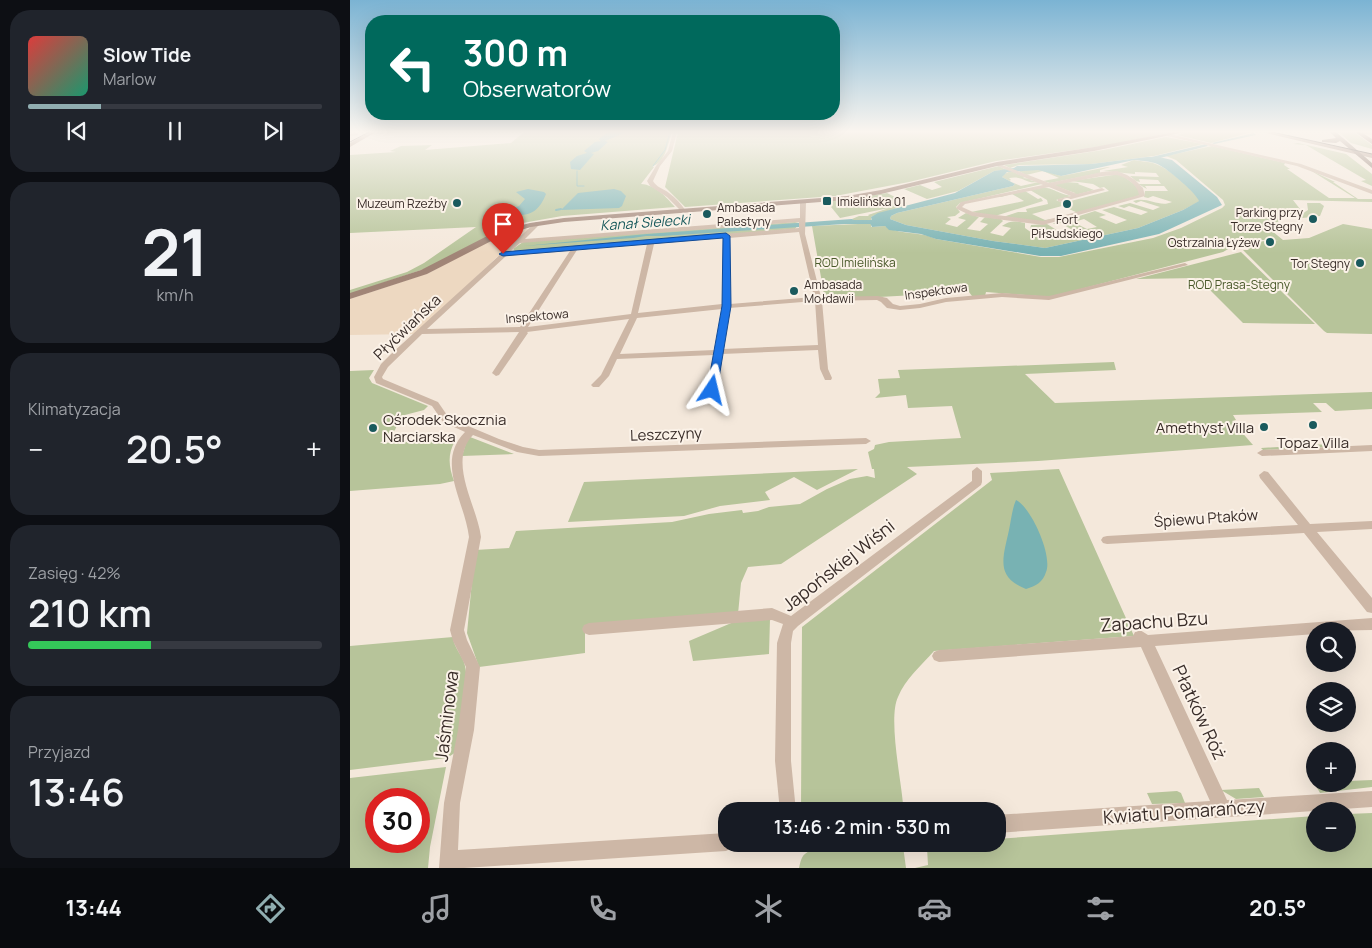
<!DOCTYPE html>
<html lang="pl">
<meta charset="utf-8">
<style>
:root{--surface:#171b24;--page:#20242c;--text:#f1f3f6;--muted:#9ea1a6;--line:#363941;--accent:#90aeb1}
body{margin:0;font-family:Manrope,sans-serif;background:var(--page);color:var(--text);height:100vh;display:flex;flex-direction:column;font-size:19px;white-space:nowrap}
*{box-sizing:border-box;margin:0}
p{font-size:16px;color:var(--muted)}
.icon{flex:none;width:28px;height:28px;fill:none;stroke:currentColor;stroke-width:2;stroke-linecap:round;stroke-linejoin:round}
.map{position:relative;flex:1;overflow:hidden}
.sheet{display:flex;flex-direction:column;gap:10px;padding:10px;background:#0d0f14;width:350px}
.sheet>*{flex:none}
.guide{position:absolute;left:15px;top:15px;width:475px;height:105px;border-radius:20px;box-shadow:0 5px 20px #0002;background:#00695c;color:#fff;overflow:hidden}
.buttons{position:absolute;left:956px;top:622px;display:grid;gap:10px}
.buttons a{display:grid;place-items:center;width:50px;height:50px;border-radius:50%;background:var(--surface);box-shadow:0 5px 20px #0002;font-size:25px}
.speed{position:absolute;left:15px;top:788px;display:flex;gap:10px;font-size:25px;font-weight:700;text-align:center}
.speed>*{display:grid;place-content:center;width:65px;height:65px;border-radius:50%;background:var(--surface);box-shadow:0 5px 20px #0002;line-height:1}
.speed .limit{border:8px solid #d22;background:#fff;color:#111}
.pin{position:absolute;display:grid;place-items:center;width:42px;height:42px;color:#fff;margin:-51px -21px;border-radius:50% 50% 50% 0;rotate:-45deg;box-shadow:0 0 5px #0007}
.pin .icon{rotate:45deg}
.me{position:absolute;width:55px;margin:-28px;rotate:10deg;stroke-linejoin:round;filter:drop-shadow(0 0 4px #0008)}
.turn{display:flex;align-items:center;gap:18px;height:105px;padding:0 15px;font-size:22px}
.turn .icon{width:65px;height:65px;stroke-width:2.5}
.turn b{display:block;font-size:35px;line-height:42px}
.big{font-size:38px;font-weight:600;line-height:1.1}
.sheet .card{flex:1;display:flex;flex-direction:column;justify-content:center;gap:8px;min-width:0;padding:0 18px;border-radius:20px;background:var(--page)}
.sheet .dial{align-items:center;gap:0}
.dial b{font-size:65px;line-height:1}
.song{display:flex;align-items:center;gap:15px}
.cover{width:60px;height:60px;border-radius:8px;background:linear-gradient(135deg,hsl(0 70% 55%),hsl(160 70% 35%))}
.played{height:5px;border-radius:2px;background:linear-gradient(90deg,var(--accent) 25%,var(--line) 25%)}
.keys{display:flex;justify-content:space-around;direction:ltr}
.heat{display:flex;justify-content:space-between;align-items:center;font-size:28px;direction:ltr}
.charge{height:8px;border-radius:4px;background:linear-gradient(90deg,#34c759 42%,var(--line) 0)}
.trip{position:absolute;left:368px;top:802px;width:288px;height:50px;border-radius:20px;background:var(--surface);box-shadow:0 5px 20px #0002;font-weight:600;line-height:50px;text-align:center}
.tab-bar{display:flex;height:80px;justify-content:space-around;align-items:center;background:#090b0e;color:var(--muted)}
.tab-bar .icon{width:35px;height:35px}
.tab-bar .active{color:var(--accent)}
.tab-bar b{font-size:22px;color:var(--text)}
main{display:flex;flex:1;min-height:0}
.map>svg:first-child{display:block}
.green{fill:#b7c49a;fill-rule:evenodd}
.plaza{fill:#edd8c1}
.water{fill:#78b2b3;fill-rule:evenodd}
.lines{fill:none;stroke-linecap:round;stroke-linejoin:round}
.stream-far1{stroke:#78b2b3;stroke-width:1}
.stream{stroke:#78b2b3;stroke-width:2}
.canal{fill:#78b2b3;fill-rule:evenodd}
.street{fill:#cdb7a6;fill-rule:evenodd}
.secondary{fill:#a18577;fill-rule:evenodd}
.primary{fill:#7b6358;fill-rule:evenodd}
.tram{stroke:#382c28;stroke-width:1}
.route{fill:#1a73e8;stroke:#114b97}
.poi-dot{fill:#1a5a5d;stroke:#fbf2e8;stroke-width:2}
.labels{text-anchor:middle;dominant-baseline:central;stroke-width:4;stroke-linejoin:round;paint-order:stroke}
.far-poi-label{font-size:12px;fill:#382c28;stroke:#fbf2e8;text-anchor:end}
.far-park-label{font-size:12px;fill:#49592a;stroke:#fbf2e8}
.far-street-label{font-size:12px;fill:#382c28;stroke:#fbf2e8}
.far-water-label{font-size:14px;font-style:italic;fill:#1a5a5d;stroke:#fbf2e8}
.street-label{font-size:15px;fill:#382c28;stroke:#fbf2e8}
.poi-label{font-size:15px;fill:#382c28;stroke:#fbf2e8;text-anchor:start}
.near-street-label{font-size:18px;fill:#382c28;stroke:#fbf2e8}
</style>
<main>
<section class="sheet">
<div class="card">
<div class="song"><i class="cover"></i><div><b>Slow Tide</b><p>Marlow</p></div></div>
<div class="played"></div>
<div class="keys"><svg class="icon" aria-label="previous" viewBox="0 0 24 24"><path d="M18 5L8 12l10 7zM5 5v14"/></svg><svg class="icon" aria-label="pause" viewBox="0 0 24 24"><path d="M8 5v14M16 5v14"/></svg><svg class="icon" aria-label="next" viewBox="0 0 24 24"><path d="M6 5l10 7-10 7zM19 5v14"/></svg></div>
</div>
<div class="card dial"><b>21</b><p>km/h</p></div>
<div class="card"><p>Klimatyzacja</p>
<div class="heat"><a>−</a><b class="big">20.5°</b><a>+</a></div>
</div>
<div class="card"><p>Zasięg · 42%</p><b class="big">210 km</b><div class="charge"></div></div>
<div class="card"><p>Przyjazd</p><b class="big">13:46</b></div>
</section>
<div class="map">
<svg width="1022" height="868" viewBox="0 0 1022 868">
<rect width="100%" height="100%" fill="#f4e8db"/>
<path class="green" d="M174,132H322C318,143 315,164 302,166L304,167L291,184C306,185 316,197 325,207L212,216L167,224L163,225L166,227L80,267L0,294V290L57,272L74,263L126,227L0,233V155L46,152L40,151L51,146L82,145L75,150L161,143Z
M328,132H823L759,145L646,161L559,182L485,196L335,207L315,187Z
M838,132H902L861,143L827,135Z
M989,132H1004L1022,145V149L1001,143Z
M816,137L853,144L804,156L741,164L669,165L660,168L654,165L753,150Z
M948,143L996,154L1022,174V186L1011,181L1016,180L956,145L943,144Z
M862,146L935,163L934,165L940,169H937L979,198H1005L960,170L985,182H983L1008,199H1022V202L943,200L950,209L915,229L922,231L933,240L959,238L993,224L1022,229V334L977,333L974,331L893,250H899L895,246L904,242L929,240H894L873,252L700,297L636,292L635,296H622L619,292L475,300L462,226L508,224L502,219L509,216H519L518,215L539,208L490,218L477,202L537,193L557,203L553,205H557L525,215L521,217V227L535,226C548,235 570,231 586,239L691,257H709L803,238L831,228L872,208L875,205L873,200L826,160L816,156Z
M784,160C793,162 800,161 808,165C819,169 845,191 850,201L833,210L788,228L695,248L643,241L556,225L540,219L541,216L547,213L663,186L665,184L652,177L654,174L661,171L675,177L673,178L682,179L680,180L687,182C676,184 672,175 659,178L661,180L659,181L671,186L689,182L692,184L610,203L606,207L610,212L605,216L597,217L601,219L595,224L607,227L616,220L608,218L616,213L629,217L617,229L630,231L638,224L630,222L635,217L651,219L653,221L640,233L653,236L661,228L652,226C660,220 665,221 675,223V228L689,238L701,235L688,228L680,229L681,225L697,224L713,234L724,231L711,223L702,224L717,219L737,229L747,227L734,219L727,221L723,218L745,211L756,215L749,217L766,224L777,220L752,210L764,207L791,215L798,212L779,206L774,208L768,206L780,203L803,210L810,207L791,201L786,203L783,201C798,196 809,208 822,202L803,196L798,198L794,197L795,191H818L814,186H795L797,189L788,184H811L808,180L789,179L790,182L786,181L780,176L809,177L806,173L785,172V174L753,171L778,167L771,165Z
M649,166L656,170L644,171L608,191L577,199L554,189L570,185L582,190L592,187L584,182Z
M758,167H760L750,170V173L700,183L693,181L709,178L693,171L676,175L667,170H692L711,176Z
M770,174L787,186L791,195L728,213L712,206L682,214L695,220L701,219L704,220L696,222L653,217L668,212H677L676,209L698,204L697,200L680,190C703,184 699,191 721,196L706,200L713,203L759,191L754,187L750,188L743,184L721,181Z
M716,182L729,183L728,184L744,190L725,195V193L703,185Z
M675,191L688,199L691,198L693,201L645,216L621,212L674,201L662,194L651,197L648,196Z
M957,203H970L974,206L970,216L944,219L958,210Z
M445,222L449,223L445,229L165,251L163,249L173,242Z
M891,252L965,324L893,323L848,278L786,279Z
M764,362L766,370L675,374L705,403L1022,392V409L985,411L976,403H963L972,412L883,415L886,420L882,421L903,445L688,461L557,467L567,474L431,564L398,567L391,583L388,614L235,626V653L129,667L117,633L125,550L159,548L166,531L322,522L359,514L392,510L393,513L408,511L419,507L450,504L477,489L500,479L517,476L525,478L524,469H522L518,452L524,449L525,445L539,442L611,438L602,406L558,408L556,395L525,398L530,393L528,379L550,378L548,370Z
M24,370L19,378L22,383L78,406L74,410L51,416L45,430L30,443L103,440L105,441C97,455 99,467 104,481L90,484L0,491V371Z
M120,437L164,454L112,456L117,440Z
M996,443L999,446L913,450L911,448Z
M508,469L467,490L444,477L415,492L420,500L370,506L334,516L218,522L234,482Z
M709,469L784,636L584,651C572,665 555,679 548,697C538,718 551,779 553,804L451,808L452,627L642,480L640,473Z
M420,619L419,654L343,661L339,641L386,621Z
M103,637C104,649 113,655 115,666C121,693 110,726 106,752L97,758L0,770V646Z
M96,767L80,847L78,868H0V778ZM26,799H69V841H26Z
M1022,780V787L970,793L965,784H998V781Z
M909,788L914,797L886,799L871,790Z
M827,791L831,793L835,803L802,804L797,793Z
M1022,813V868H565L578,865L577,848L580,844H646V839L965,816V844H998V814Z
M549,845L553,846L556,868H443H449C451,859 452,854 460,851Z"/>
<path class="plaza" d="M174,229H181L146,258L66,334L0,335V299L79,273L136,242Z"/>
<path class="water" d="M258,132H276L255,141L258,142L248,151L241,153L244,154L230,170L221,169L220,162L227,156L237,153L234,151L245,142L251,141L249,139Z
M797,157H809L822,160L867,197L872,205L809,234L711,256H690L586,239L571,234L539,230L535,226L522,227L520,223L516,222L522,221L521,217L528,213L605,193L644,171L664,168L667,166L741,164ZM784,160C793,161 803,161 811,166C820,171 846,193 849,201L833,210L788,228L695,248L643,241L556,225L540,219L541,216L547,213L663,186L665,184L652,177L657,172L688,170L711,176Z
M178,189L194,192L196,194C188,214 178,217 157,214L158,210L169,206L175,199L166,192Z
M264,189L271,191L276,196L272,206L269,208L211,210L228,193Z
M502,219L509,223L312,236H296L283,238L174,246L297,234Z
M666,500C681,507 703,556 696,572C693,582 686,586 676,589C645,577 653,558 659,530C661,521 662,509 666,500Z"/>
<g class="lines">
<path class="stream-far1" d="M303,166L315,150L320,132
M227,171V186H234"/>
<path class="stream" d="M206,210L211,209"/>
<path class="canal" d="M904,133L906,135L864,144L862,143Z
M856,144L858,146L802,160L793,159Z
M528,216L531,218L530,219L522,224H489L486,222L489,220H521Z"/>
<path class="street" d="M31,132H53L19,135L17,134Z
M323,132H327L322,151L310,166L303,181C306,187 314,189 319,193C326,198 331,204 336,211L333,213L317,197L300,186L297,181L306,166L318,151Z
M1008,132L1022,133V135L1007,133Z
M8,133V135L0,136V134Z
M819,134L951,164L1022,190V194L947,166L817,136Z
M647,163L699,183L752,172L767,171L777,175L785,180L793,188L795,196L693,225L622,216L607,209L606,208L611,202L693,185L645,165ZM767,175C777,178 787,184 789,195L693,221L623,212L612,207L615,204L699,187L721,196L708,199V201L710,202L755,190L752,188L727,194L705,185L752,176Z
M453,200L456,202L455,234L471,297L528,296L537,298L543,304L550,306L570,304L596,298L652,293L699,296L835,263L838,265L699,300L652,297L596,302L570,308L550,310L537,308L531,302L527,300L472,301L478,369L482,378L481,380H475L470,369L468,350L372,354L367,390L362,393L357,390L364,355L267,359L259,376L249,387H243L241,385L251,375L279,319L177,332L178,333L149,375L146,376L142,373L169,332L72,334L38,367L32,377L33,379L88,402L99,418L149,439L173,447L189,450L516,438L521,441L516,444L189,456L167,452L123,435C97,462 127,505 131,537L114,630L117,640L130,667L124,730L110,803L108,850L376,833V844H384L382,848L376,851L114,868H89L94,803L108,730L116,667L103,641L100,630L119,537C115,502 85,462 115,432L93,422L82,406L26,383L24,377L31,364L41,354L186,222L191,223L175,239L450,218V202ZM449,222V228L161,251L170,243ZM449,232L464,297L380,304L379,238ZM373,238L372,304L288,313L304,244ZM297,244L281,314L178,327L227,250ZM220,251L170,327L77,329L156,256ZM465,301L468,345L373,349L379,308ZM372,309L365,350L270,354L287,318Z
M1022,445V451L912,456L907,453L912,450Z
M627,467L632,471V482L631,485L448,626L443,631L441,643V761L446,811H430L425,761L427,643L433,624L422,620L239,635L234,633L232,629L234,625L239,623L422,608L441,616L622,481V471Z
M914,471L918,472L960,524L1022,521V529L967,532L1022,598V613L1017,612L954,533L757,544L753,543L751,540L753,537L757,536L948,525L910,478L909,475Z
M1022,618V630L965,631V634L805,646L877,800L1022,791V807L646,833V815L860,801L791,647L589,662L584,660L582,656L584,652L589,650L783,636L785,632L790,630L798,635Z"/>
<path class="secondary" d="M19,132H26L0,147V143Z
M824,132H835L744,151L647,166L531,194L497,200L214,222L181,227L151,236L77,274L0,299V293L71,270L145,232L180,223L214,218L497,196L531,190L647,162L744,147Z
M912,132H922L1022,154V158Z"/>
<path class="primary" d="M980,132H986L1022,163V168L990,141L986,143L972,142V140L986,138Z
M1005,132H1011L1022,139V144Z"/>
<path class="tram" d="M922,132L1022,154
M0,142L19,132"/>
</g>
<linearGradient id="sky" x2="0" y2="1"><stop stop-color="#7bb3d3"/><stop offset="0.52" stop-color="#faf5ef"/><stop offset="1" stop-color="#faf5ef" stop-opacity="0"/></linearGradient>
<rect width="1022" height="253" fill="url(#sky)"/>
<path class="route" d="M376,233L380,236L381,306L367,390L362,393L357,390L372,306L373,238L153,256L149,254L153,252Z"/>
<g class="poi-dot">
<rect x="472" y="196" width="10" height="10" rx="2.5"/>
<circle cx="107" cy="203" r="5"/>
<circle cx="717" cy="204" r="5"/>
<circle cx="357" cy="214" r="5"/>
<circle cx="963" cy="219" r="5"/>
<circle cx="920" cy="242" r="5"/>
<circle cx="1010" cy="263" r="5"/>
<circle cx="444" cy="291" r="5"/>
<circle cx="963" cy="425" r="5"/>
<circle cx="914" cy="427" r="5"/>
<circle cx="23" cy="428" r="5"/>
</g>
<g class="labels">
<g class="far-poi-label">
<text x="487" y="201" text-anchor="start">Imielińska 01</text>
<text x="97" y="203">Muzeum Rzeźby</text>
<text x="367" y="207" text-anchor="start">Ambasada<tspan x="367" dy="14">Palestyny</tspan></text>
<text x="953" y="212">Parking przy<tspan x="953" dy="14">Torze Stegny</tspan></text>
<text x="717" y="219" text-anchor="middle">Fort<tspan x="717" dy="14">Piłsudskiego</tspan></text>
<text x="910" y="242">Ostrzalnia Łyżew</text>
<text x="1000" y="263">Tor Stegny</text>
<text x="454" y="284" text-anchor="start">Ambasada<tspan x="454" dy="14">Mołdawii</tspan></text>
</g>
<g class="far-park-label">
<text x="505" y="262">ROD Imielińska</text>
<text x="889" y="284">ROD Prasa-Stegny</text>
</g>
<g class="far-street-label">
<text transform="translate(586 291) rotate(-8)">Inspektowa</text>
<text transform="translate(187 316) rotate(-5)">Inspektowa</text>
</g>
<g class="far-water-label">
<text transform="translate(295 222) rotate(-4)">Kanał Sielecki</text>
</g>
<g class="street-label">
<text transform="translate(57 327) rotate(-44)">Płyćwiańska</text>
<text transform="translate(316 434) rotate(-2)">Leszczyny</text>
<text transform="translate(856 518) rotate(-4)">Śpiewu Ptaków</text>
</g>
<g class="poi-label">
<text x="33" y="419">Ośrodek Skocznia<tspan x="33" dy="17">Narciarska</tspan></text>
<text x="904" y="427" text-anchor="end">Amethyst Villa</text>
<text x="963" y="442" text-anchor="middle">Topaz Villa</text>
</g>
<g class="near-street-label">
<text transform="translate(488 565) rotate(-38)">Japońskiej Wiśni</text>
<text transform="translate(804 621) rotate(-4)">Zapachu Bzu</text>
<text transform="translate(850 712) rotate(65)">Płatków Róż</text>
<text transform="translate(96 716) rotate(-83)">Jaśminowa</text>
<text transform="translate(834 811) rotate(-4)">Kwiatu Pomarańczy</text>
</g>
</g>
</svg>
<div class="buttons">
<a><svg class="icon" aria-label="search" viewBox="0 0 24 24"><circle cx="10" cy="10" r="6"/><path d="M15 15l6 6"/></svg></a>
<a><svg class="icon" aria-label="layers" viewBox="0 0 24 24"><path d="M12 4l9 5-9 5-9-5zM3 14l9 5 9-5"/></svg></a>
<a>+</a>
<a>−</a>
</div>
<div class="speed"><div class="limit">30</div></div>
<div class="pin" style="left:153px;top:254px;background:#d93025"><svg class="icon" aria-label="arrive" viewBox="0 0 24 24"><path d="M6 21V4h12l-3 4 3 4H6"/></svg></div>
<svg class="me" style="left:362px;top:390px" viewBox="-20 -20 40 40"><path d="M0-17L14 15 0 8-14 15z" fill="#1a73e8" stroke="#fff" stroke-width="4"/></svg>
<div class="trip">13:46 · 2 min · 530 m</div>
<div class="guide">
<div class="turn"><svg class="icon" aria-label="left" viewBox="0 0 24 24"><path d="M17 20v-9H6M10 6l-5 5 5 5"/></svg><div><b>300 m</b>Obserwatorów</div></div>
</div>
</div>
</main>
<nav class="tab-bar">
<b>13:44</b>
<svg class="icon active" aria-label="directions" viewBox="0 0 24 24"><path d="M12 3l9 9-9 9-9-9zM9 14v-3h6M13 9l2 2-2 2"/></svg>
<svg class="icon" aria-label="music" viewBox="0 0 24 24"><path d="M9 18V5l10-2v13"/><circle cx="6" cy="18" r="3"/><circle cx="16" cy="16" r="3"/></svg>
<svg class="icon" aria-label="phone" viewBox="0 0 24 24"><path d="M5 4h4l2 5-3 2q2 4 5 5l2-3 5 2v4C11 20 4 13 5 4z"/></svg>
<svg class="icon" aria-label="climate" viewBox="0 0 24 24"><path d="M12 3v18M4 7l16 10M4 17L20 7"/></svg>
<svg class="icon" aria-label="car" viewBox="0 0 24 24"><path d="M5 17H2v-5l4-1 3-4h7l3 4 3 1v5h-3M9 17h6M6 11h13"/><circle cx="7" cy="17" r="2"/><circle cx="17" cy="17" r="2"/></svg>
<svg class="icon" aria-label="filters" viewBox="0 0 24 24"><path d="M4 7h16M4 17h16"/><circle cx="9" cy="7" r="2"/><circle cx="15" cy="17" r="2"/></svg>
<b>20.5°</b>
</nav>
